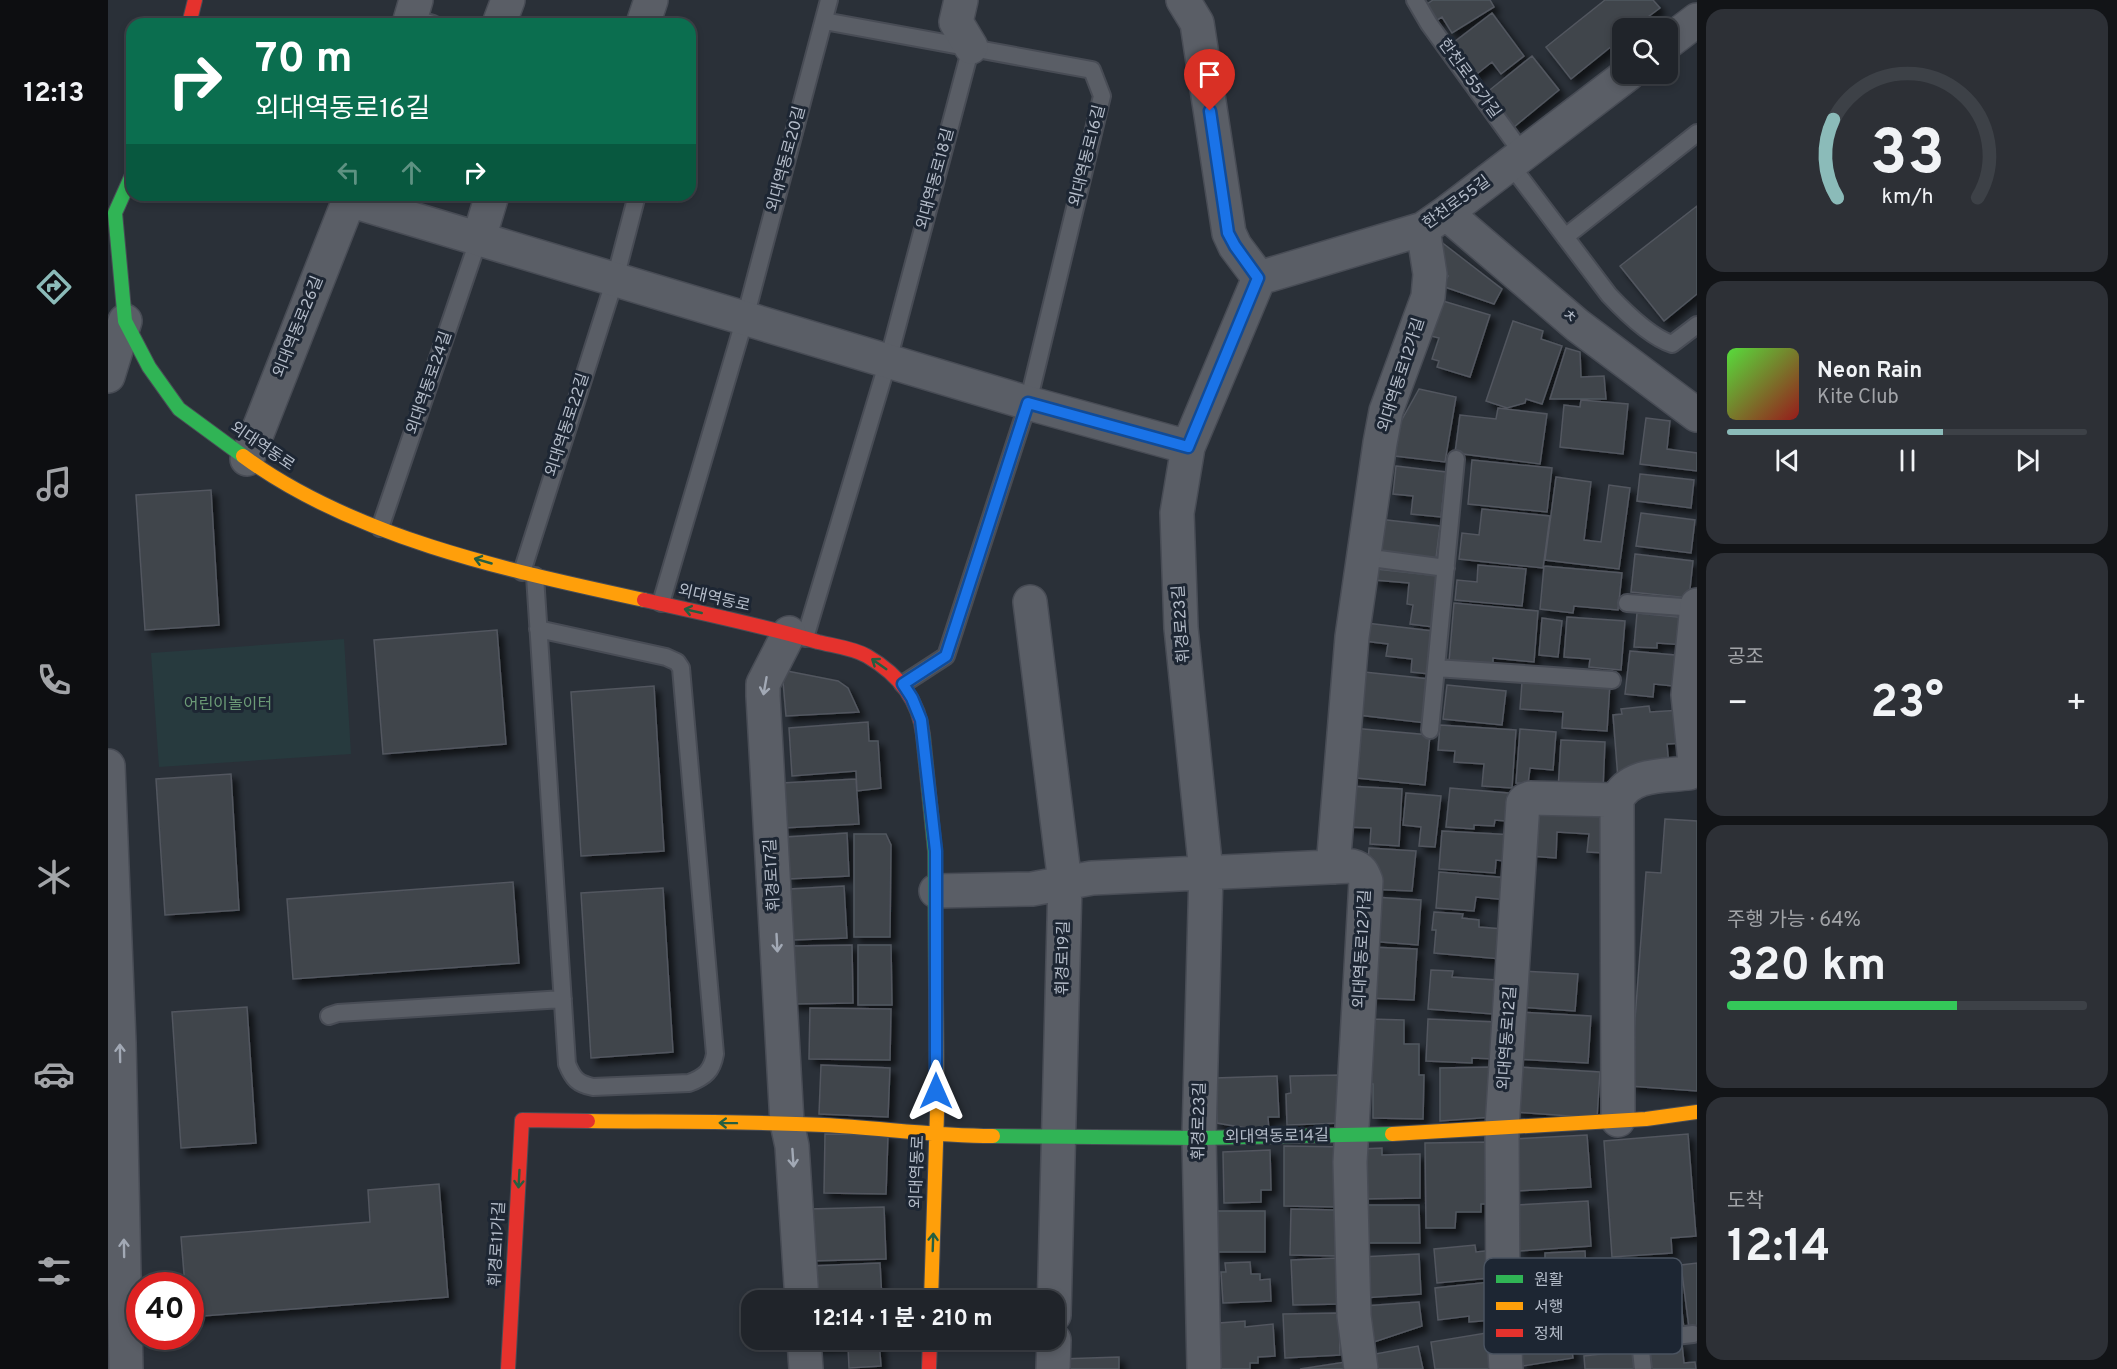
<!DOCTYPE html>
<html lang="ko">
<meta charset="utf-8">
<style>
:root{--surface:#20242a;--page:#2d3036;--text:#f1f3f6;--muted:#a2a4a8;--line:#3d4147;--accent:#8bbbb9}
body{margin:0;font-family:Overpass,"Noto Sans KR",sans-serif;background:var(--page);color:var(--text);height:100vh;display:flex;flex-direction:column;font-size:22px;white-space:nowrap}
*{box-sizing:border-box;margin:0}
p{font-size:20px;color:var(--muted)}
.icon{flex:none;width:33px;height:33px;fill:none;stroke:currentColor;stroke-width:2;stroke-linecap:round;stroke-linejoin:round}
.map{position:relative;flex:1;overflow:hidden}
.details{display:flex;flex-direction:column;gap:9px;padding:9px;background:#121417;width:420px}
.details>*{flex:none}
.banner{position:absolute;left:18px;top:18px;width:570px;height:183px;border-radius:18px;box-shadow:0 3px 9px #0003,0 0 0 2px var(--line);background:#0b6e4f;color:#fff;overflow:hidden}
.fabs{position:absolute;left:1504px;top:18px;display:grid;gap:12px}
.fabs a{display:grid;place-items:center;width:66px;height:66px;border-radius:12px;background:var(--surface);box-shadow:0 3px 9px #0003,0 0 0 2px var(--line);font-size:30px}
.speed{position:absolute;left:18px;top:1272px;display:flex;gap:12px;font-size:30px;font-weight:700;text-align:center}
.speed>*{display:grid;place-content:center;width:78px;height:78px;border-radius:50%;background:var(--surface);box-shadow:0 3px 9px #0003,0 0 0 2px var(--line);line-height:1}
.speed .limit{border:9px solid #d22;background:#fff;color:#111}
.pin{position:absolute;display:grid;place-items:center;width:51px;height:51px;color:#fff;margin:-62px -26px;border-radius:50% 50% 50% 0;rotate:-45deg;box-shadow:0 0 6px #0007}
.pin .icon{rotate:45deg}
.me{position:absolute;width:66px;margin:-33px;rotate:0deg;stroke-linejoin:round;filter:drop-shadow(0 0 4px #0008)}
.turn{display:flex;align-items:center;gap:21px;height:126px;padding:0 30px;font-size:27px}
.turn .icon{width:78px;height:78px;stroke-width:2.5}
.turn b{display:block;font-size:42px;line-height:51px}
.lanes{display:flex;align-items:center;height:57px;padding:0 30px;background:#0003;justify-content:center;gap:30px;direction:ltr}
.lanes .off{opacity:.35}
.big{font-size:45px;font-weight:700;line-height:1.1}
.details .widget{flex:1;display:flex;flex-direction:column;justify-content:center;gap:9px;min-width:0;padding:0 21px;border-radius:18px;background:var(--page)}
.details .dial{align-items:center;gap:0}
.dial svg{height:156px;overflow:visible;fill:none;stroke:var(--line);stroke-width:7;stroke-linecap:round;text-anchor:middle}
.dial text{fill:var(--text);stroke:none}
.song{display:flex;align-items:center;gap:18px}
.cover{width:72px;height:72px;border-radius:9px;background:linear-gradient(135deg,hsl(110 70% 55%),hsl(0 70% 35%))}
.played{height:6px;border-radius:3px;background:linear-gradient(90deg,var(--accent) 60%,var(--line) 60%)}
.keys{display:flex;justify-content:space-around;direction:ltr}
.heat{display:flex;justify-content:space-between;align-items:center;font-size:33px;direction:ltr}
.charge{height:9px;border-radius:4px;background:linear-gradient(90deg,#34c759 64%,var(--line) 0)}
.trip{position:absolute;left:633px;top:1290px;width:324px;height:60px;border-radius:18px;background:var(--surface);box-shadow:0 3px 9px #0003,0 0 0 2px var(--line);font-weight:700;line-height:60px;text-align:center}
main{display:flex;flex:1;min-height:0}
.tab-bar{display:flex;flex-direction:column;width:108px;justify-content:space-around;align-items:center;background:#0d0e11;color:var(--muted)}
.tab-bar .icon{width:42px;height:42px}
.tab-bar .active{color:var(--accent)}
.tab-bar b{font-size:27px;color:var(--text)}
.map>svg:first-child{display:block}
.green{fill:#273a3e}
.building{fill:#3f444c;stroke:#52575f;stroke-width:1.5;filter:url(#shadow)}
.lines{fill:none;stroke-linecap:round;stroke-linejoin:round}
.lane-casing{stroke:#484c55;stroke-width:20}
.street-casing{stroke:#484c55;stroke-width:36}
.fast-casing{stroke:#484c55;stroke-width:16}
.slow-casing{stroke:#484c55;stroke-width:16}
.jam-casing{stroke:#484c55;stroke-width:16}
.lane{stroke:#5a5e66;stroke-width:16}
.street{stroke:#5a5e66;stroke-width:33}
.fast{stroke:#30b455;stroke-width:14}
.slow{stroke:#ff9f0a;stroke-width:14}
.jam{stroke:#e5322d;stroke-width:14}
.oneway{stroke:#255f41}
.oneway2{stroke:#a2a9b5}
.route-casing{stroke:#114b97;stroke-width:15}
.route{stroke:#1a73e8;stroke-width:10}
.labels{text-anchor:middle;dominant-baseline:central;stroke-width:6;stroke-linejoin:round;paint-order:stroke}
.street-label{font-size:16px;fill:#b4bcc9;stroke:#1d2633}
.park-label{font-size:16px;fill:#6b9a76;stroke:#1d2633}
.key{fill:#1d2633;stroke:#4a5360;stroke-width:1.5}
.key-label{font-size:16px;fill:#b4bcc9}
</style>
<main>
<nav class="tab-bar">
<b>12:13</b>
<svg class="icon active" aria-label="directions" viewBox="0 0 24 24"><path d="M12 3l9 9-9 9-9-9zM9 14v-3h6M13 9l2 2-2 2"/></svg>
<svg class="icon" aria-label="music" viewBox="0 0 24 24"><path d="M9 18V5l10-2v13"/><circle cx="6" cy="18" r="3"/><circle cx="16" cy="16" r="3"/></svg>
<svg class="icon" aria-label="phone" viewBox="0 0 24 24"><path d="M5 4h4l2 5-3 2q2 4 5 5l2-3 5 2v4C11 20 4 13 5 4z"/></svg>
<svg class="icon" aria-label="climate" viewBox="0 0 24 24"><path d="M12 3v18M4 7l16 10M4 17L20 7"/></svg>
<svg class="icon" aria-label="car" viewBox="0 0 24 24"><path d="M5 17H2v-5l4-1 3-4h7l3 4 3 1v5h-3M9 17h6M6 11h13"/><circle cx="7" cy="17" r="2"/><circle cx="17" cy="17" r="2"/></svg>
<svg class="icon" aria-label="filters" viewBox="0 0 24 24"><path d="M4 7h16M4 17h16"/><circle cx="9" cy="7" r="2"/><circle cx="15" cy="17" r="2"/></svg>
</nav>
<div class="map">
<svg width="1589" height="1369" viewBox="0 0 1589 1369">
<defs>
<filter id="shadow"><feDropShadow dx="5.5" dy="5.5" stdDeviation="3" flood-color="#0009"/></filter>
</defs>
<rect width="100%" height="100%" fill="#2a3038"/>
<path class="green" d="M236,639L243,754L51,767L43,653Z"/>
<path class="building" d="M1325,0H1382L1386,7L1344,33L1334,17L1326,22L1316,6Z
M1497,0H1545L1552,8L1525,28H1515V37L1463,79L1438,47Z
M1384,13L1416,56L1393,74L1384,62L1365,77L1341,46Z
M1424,56L1451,90L1406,127L1378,93Z
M1589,206V294L1556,321L1512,266Z
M1332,241L1394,289L1386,304L1334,286L1340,276L1325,250Z
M1335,301L1382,315L1362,377L1329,367L1331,361L1324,359L1331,338L1323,336Z
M1405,321L1435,331L1433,339L1454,346L1434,404L1418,399L1417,403L1399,408L1378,401Z
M1458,348L1472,352L1473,377L1496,376L1498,399H1442Z
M1311,389L1348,397L1337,462L1287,456L1292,423Z
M1473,400L1520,404L1515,454L1452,447L1456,405L1472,407Z
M1390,408L1439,414L1432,464L1347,453L1352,415L1388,419Z
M1538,418L1562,421L1559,449L1589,453V471L1532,464Z
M1364,460L1444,468L1439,512L1360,504Z
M1288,466L1338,472L1333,517L1303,514L1305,496L1285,494Z
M1532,474L1586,480L1583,508L1529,501Z
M1448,477L1483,482L1476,540L1493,542L1501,485L1522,488L1511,569L1437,560Z
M103,490L111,625L37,630L28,495Z
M1374,509L1442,516L1435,568L1351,559L1354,533L1371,535Z
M1533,513L1587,520L1583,553L1528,546Z
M1270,519L1332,526L1328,558L1266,550Z
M1527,554L1585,561L1581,598L1523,592Z
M1370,565L1418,569L1414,606L1347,600L1349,580L1369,582Z
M1436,566L1514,573L1510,610L1466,606L1465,613L1432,609Z
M1268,569L1331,576L1325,627L1302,624L1305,605L1299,604L1301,583L1266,580Z
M1346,603L1430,611L1426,662L1385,658V666L1341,662Z
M1529,613L1580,618L1578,645L1549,643V648L1526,647Z
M1459,617L1517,621L1513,670L1481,667L1482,659L1456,657Z
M1434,618L1454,621L1450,657L1431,655Z
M1258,623L1325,631L1321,674L1303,672L1304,659L1278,656L1280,644L1256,641Z
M389,630L398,744L275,754L266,640Z
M1522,651L1578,656L1575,687L1546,684L1545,697L1517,694Z
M674,670L730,681L740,688L751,712L678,716Z
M1256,672L1322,679L1318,723L1250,715Z
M1414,682L1502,683L1499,731L1454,728L1455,712L1412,709Z
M1339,685L1398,691L1394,725L1335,719Z
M546,686L556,851L473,856L463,692Z
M1541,706L1542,712L1574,710L1577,743L1559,744L1561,767L1510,779L1505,715L1514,714L1513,709Z
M760,722L761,741H770L773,788L749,791L748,771L684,776L681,728Z
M1332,725L1408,730L1404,788L1374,786L1376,764L1346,762L1347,751L1330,750Z
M1244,728L1322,735L1317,785L1239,777Z
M1412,729L1448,732L1445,770L1422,768L1420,784L1408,783Z
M1453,740L1497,742L1495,789L1450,791Z
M123,774L131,910L57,915L48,779Z
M748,779L751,824L675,828L673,783Z
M1240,786L1294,789L1291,846L1262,844L1263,828L1237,827Z
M1342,788L1412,794L1409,822L1387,820L1386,826L1366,825V829L1338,827Z
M1298,793L1333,796L1327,847L1311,846L1313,827L1295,825Z
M1425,804L1500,807L1498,853L1479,852L1481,834L1449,832L1448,858L1422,856Z
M1557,819L1589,821V1091L1522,1086L1538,872L1553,873Z
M1334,831L1407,835L1405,862L1388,860L1387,873L1331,869Z
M739,833L741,876L680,879L678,837Z
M746,834H778L783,845L782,937H746Z
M1261,848L1308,851L1304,891L1258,889Z
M1331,872L1402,878L1400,900L1368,897L1366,911L1328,908Z
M405,882L411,963L185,979L179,899Z
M736,886L739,938L684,940L682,889Z
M555,888L565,1052L483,1058L473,893Z
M1265,897L1313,900L1310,945L1261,941Z
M1326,912L1355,914L1354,918L1371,920V927L1396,929L1393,959L1326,953L1328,930H1324Z
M744,945L745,1003L684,1004L683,946Z
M750,945H783L784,1005H750Z
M1261,947L1309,949L1306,1000L1259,998Z
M1323,970L1345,971L1344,977L1388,980L1385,1014L1320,1009Z
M1413,971L1470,974L1467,1011L1411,1007Z
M139,1007L148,1143L73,1148L64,1012Z
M702,1008L783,1009L782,1060L701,1059Z
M1410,1012L1483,1016L1480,1063L1407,1059Z
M1261,1019L1296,1020V1044H1311V1075H1316L1315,1119L1265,1118V1084H1259Z
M1320,1019L1388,1022L1387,1059L1364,1058V1063L1318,1061Z
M713,1065L782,1068L780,1117L711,1114Z
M1386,1067L1385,1117L1332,1121V1068Z
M1410,1067L1492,1072L1489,1118L1407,1112Z
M1233,1075V1123L1179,1125L1178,1094L1183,1093L1182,1076Z
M1169,1076L1171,1117H1160L1161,1132L1109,1123L1107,1078Z
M717,1134L780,1135L778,1194L716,1193Z
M1580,1134L1588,1236L1563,1238L1564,1253L1504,1257L1496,1141Z
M1479,1135L1483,1187L1408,1191L1405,1139Z
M1385,1142L1391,1204H1373V1212H1348L1347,1228H1318L1317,1143Z
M1176,1146L1237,1147L1229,1207L1176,1206Z
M1274,1148V1155L1312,1154V1198L1253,1199L1252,1149Z
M1162,1150L1163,1190H1153V1202L1116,1203L1115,1152Z
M331,1184L340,1297L82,1317V1286H77L73,1237L262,1222L260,1190Z
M1480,1201L1483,1246L1411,1251L1408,1205Z
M1249,1205H1311L1312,1243H1249Z
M776,1207L778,1259L702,1261L701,1209Z
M1183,1209L1228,1210V1256L1182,1255Z
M1105,1211H1157V1252H1105Z
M1367,1245L1368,1252L1386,1250L1382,1278L1329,1283L1326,1249Z
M1477,1251L1479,1292L1455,1294L1456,1304L1409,1306L1407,1264L1437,1262V1253Z
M1311,1254L1313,1294L1255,1298L1253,1257Z
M1230,1258L1231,1304L1185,1305L1183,1260Z
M1142,1262L1143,1274H1152V1280L1162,1279L1163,1301L1115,1303L1113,1272H1118L1117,1263Z
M772,1263L774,1300H704L702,1266Z
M1589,1263V1327L1581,1328L1573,1265Z
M1569,1267L1576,1329L1538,1334L1531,1271Z
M1382,1282L1386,1320L1361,1322V1316L1330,1320L1327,1288Z
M1311,1302L1314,1326L1260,1344L1256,1306Z
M1466,1312L1470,1338L1462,1339L1465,1358L1415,1366L1408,1321Z
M1231,1313L1232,1355L1177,1358L1175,1314Z
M1137,1321V1327L1165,1324L1167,1356L1150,1357V1363H1142V1369H1113L1111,1323Z
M1378,1333L1383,1369H1327L1323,1342Z
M706,1340H771L773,1366L741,1368L740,1345L706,1347Z
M1568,1340L1569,1345L1574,1344L1576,1363L1587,1362L1588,1369H1541L1538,1345Z
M1310,1346L1315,1369H1264L1262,1355Z
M1527,1350L1528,1369H1477L1476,1356Z
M1011,1357V1369H952V1359Z
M1244,1361L1245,1369H1192Z"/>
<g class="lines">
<g class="lane-casing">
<path id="lane" d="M1307,0L1321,24L1415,154
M303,18L325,24
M716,21L984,70L994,96L920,403L838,656L795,684
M1402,164L1501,295C1517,312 1542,337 1564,344L1589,325
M1457,237L1589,133
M272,528L371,238
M1256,557L1338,568
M414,572L507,279L529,195
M427,576L459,1064C465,1079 470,1084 485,1087L581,1083C597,1077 604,1071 607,1054L573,668L569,662L558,657L430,629
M553,603L637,318L721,0
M1519,603L1589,608
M697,638L780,361L863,47
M1328,668L1504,680
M1322,730L1348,459
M221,1016L230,1013L455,999
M1524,1268L1535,1369
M1532,1340L1585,1334"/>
</g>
<g class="street-casing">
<path id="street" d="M853,0L848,22L863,47
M1075,0L1089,23L1121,233L1127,246L1151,278
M301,24L308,0
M391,24L400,0
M535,24L543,0
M1560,42L1589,20
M241,200L920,403L1080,447
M1338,213L1469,325L1589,415
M371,238L384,195
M1151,278L1315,229L1338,213L1520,74
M0,376L17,321
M139,459L243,195
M922,602L957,883L946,1315
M681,633L655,684V696L679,1123L684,1146L694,1300
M0,766L11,1043L18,1369
M1225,867L1244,637L1272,443L1278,411L1320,297L1322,274L1315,229
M828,891L924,889L984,878L1244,866C1253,868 1255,873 1258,881L1242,1162L1246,1316L1253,1369
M1510,1120L1509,800C1521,773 1556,776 1581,773L1584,771L1587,763L1580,695L1589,605
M696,1340L698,1369
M945,1369L946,1340
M1096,1369L1091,1138L1098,872L1073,628L1069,513L1080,447L1151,278
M1398,1369L1395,1317L1394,1127L1415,803L1417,800L1422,798L1509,800"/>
</g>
<g class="fast-casing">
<path id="fast" d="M24,175L7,213L17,321L41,367L71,409L135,456
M815,735L827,851L828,991
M885,1136L1091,1138L1284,1134"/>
</g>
<g class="slow-casing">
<path id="slow" d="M135,456C246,538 403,571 536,600
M480,1121C558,1122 638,1121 716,1125C773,1128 828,1136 885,1136
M1284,1134L1538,1119L1589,1112
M823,1300L829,1113L828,991"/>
</g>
<g class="jam-casing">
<path id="jam" d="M81,24L87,0
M536,600C594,613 653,625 710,642C726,646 745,648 759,656C790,674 811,699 815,735
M400,1369L414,1120L480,1121
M821,1369L822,1340"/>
</g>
<use href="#lane" class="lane"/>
<use href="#street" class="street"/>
<use href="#fast" class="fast"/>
<use href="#slow" class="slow"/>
<use href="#jam" class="jam"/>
</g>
<defs><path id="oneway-shaft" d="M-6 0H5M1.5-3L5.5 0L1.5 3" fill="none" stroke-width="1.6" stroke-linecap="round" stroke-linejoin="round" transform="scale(1.5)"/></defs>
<g class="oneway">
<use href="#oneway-shaft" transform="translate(375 561) rotate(-164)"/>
<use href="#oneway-shaft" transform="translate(585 611) rotate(-167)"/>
<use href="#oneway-shaft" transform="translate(771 664) rotate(-145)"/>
<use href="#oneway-shaft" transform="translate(620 1123) rotate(-179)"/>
<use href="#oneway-shaft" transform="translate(411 1179) rotate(93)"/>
<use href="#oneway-shaft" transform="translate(825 1242) rotate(-88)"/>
</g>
<g class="oneway2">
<use href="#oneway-shaft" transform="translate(657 686) rotate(100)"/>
<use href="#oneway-shaft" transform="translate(669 943) rotate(87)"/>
<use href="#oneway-shaft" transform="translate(12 1053) rotate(-91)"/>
<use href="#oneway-shaft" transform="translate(685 1158) rotate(86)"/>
<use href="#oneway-shaft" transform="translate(16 1248) rotate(-91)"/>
</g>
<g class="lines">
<g class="route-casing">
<path id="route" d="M828,1091V851L813,720L804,698L795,684L838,656L920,403L1080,447L1150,278L1127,246L1120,233L1102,111"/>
</g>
<use href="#route" class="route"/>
</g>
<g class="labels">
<g class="street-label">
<text transform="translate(1361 79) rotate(54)">한천로55가길</text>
<text transform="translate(980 156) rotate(-76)">외대역동로16길</text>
<text transform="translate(679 159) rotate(-75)">외대역동로20길</text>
<text transform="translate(828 179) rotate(-75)">외대역동로18길</text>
<text transform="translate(1349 203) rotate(-36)">한천로55길</text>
<text transform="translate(1461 317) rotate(40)">ㅊ</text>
<text transform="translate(191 327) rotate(-68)">외대역동로26길</text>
<text transform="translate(1294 375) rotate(-72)">외대역동로12가길</text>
<text transform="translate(322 383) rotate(-71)">외대역동로24길</text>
<text transform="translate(460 425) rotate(-72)">외대역동로22길</text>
<text transform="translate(154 447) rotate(34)">외대역동로</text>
<text transform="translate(606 599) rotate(13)">외대역동로</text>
<text transform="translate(1074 624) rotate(-94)">휘경로23길</text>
<text transform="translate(665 875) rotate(-93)">휘경로17길</text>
<text transform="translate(1255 949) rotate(-87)">외대역동로12가길</text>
<text transform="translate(956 958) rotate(-89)">휘경로19길</text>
<text transform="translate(1400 1038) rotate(-86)">외대역동로12길</text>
<text transform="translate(1092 1121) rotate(-89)">휘경로23길</text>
<text transform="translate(1169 1137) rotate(-1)">외대역동로14길</text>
<text transform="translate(810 1172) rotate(-88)">외대역동로</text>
<text transform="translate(390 1244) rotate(-87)">휘경로11가길</text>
</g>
<g class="park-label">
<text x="120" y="705">어린이놀이터</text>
</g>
</g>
<rect x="1376" y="1258" width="198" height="96" rx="9" class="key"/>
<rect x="1388" y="1275" width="27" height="8" fill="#30b455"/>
<rect x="1388" y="1302" width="27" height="8" fill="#ff9f0a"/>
<rect x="1388" y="1329" width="27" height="8" fill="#e5322d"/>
<g class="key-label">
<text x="1426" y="1285">원활</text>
<text x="1426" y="1312">서행</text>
<text x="1426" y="1339">정체</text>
</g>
</svg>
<div class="fabs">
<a><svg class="icon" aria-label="search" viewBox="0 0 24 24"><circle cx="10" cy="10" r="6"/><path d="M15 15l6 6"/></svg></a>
</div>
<div class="speed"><div class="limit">40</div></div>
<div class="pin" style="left:1102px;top:111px;background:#d93025"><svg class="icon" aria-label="arrive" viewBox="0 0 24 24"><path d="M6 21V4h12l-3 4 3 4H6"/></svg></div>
<svg class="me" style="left:828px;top:1091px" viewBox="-20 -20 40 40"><path d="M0-17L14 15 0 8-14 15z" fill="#1a73e8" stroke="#fff" stroke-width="4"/></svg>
<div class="trip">12:14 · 1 분 · 210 m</div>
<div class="banner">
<div class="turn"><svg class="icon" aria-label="right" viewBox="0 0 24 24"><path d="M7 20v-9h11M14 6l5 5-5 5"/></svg><div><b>70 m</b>외대역동로16길</div></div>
<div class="lanes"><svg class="icon off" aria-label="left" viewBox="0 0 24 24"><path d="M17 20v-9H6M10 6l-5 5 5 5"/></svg><svg class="icon off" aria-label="ahead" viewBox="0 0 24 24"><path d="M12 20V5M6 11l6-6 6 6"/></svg><svg class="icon" aria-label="right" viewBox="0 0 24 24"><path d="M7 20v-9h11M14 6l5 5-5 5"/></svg></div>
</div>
</div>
<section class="details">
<div class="widget dial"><svg viewBox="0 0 100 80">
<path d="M14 69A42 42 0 1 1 86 69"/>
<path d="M14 69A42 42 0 0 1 12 29" stroke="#8bbbb9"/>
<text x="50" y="56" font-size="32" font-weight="700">33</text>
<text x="50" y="72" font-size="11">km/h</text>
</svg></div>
<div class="widget">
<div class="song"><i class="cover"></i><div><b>Neon Rain</b><p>Kite Club</p></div></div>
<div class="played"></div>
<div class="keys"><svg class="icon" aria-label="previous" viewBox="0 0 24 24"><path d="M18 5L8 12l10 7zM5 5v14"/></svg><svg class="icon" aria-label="pause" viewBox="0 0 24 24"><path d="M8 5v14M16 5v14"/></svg><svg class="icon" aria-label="next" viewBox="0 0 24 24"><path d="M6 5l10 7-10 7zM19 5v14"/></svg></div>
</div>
<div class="widget"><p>공조</p>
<div class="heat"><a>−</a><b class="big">23°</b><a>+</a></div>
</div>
<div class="widget"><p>주행 가능 · 64%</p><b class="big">320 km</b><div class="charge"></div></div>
<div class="widget"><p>도착</p><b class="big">12:14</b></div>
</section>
</main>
